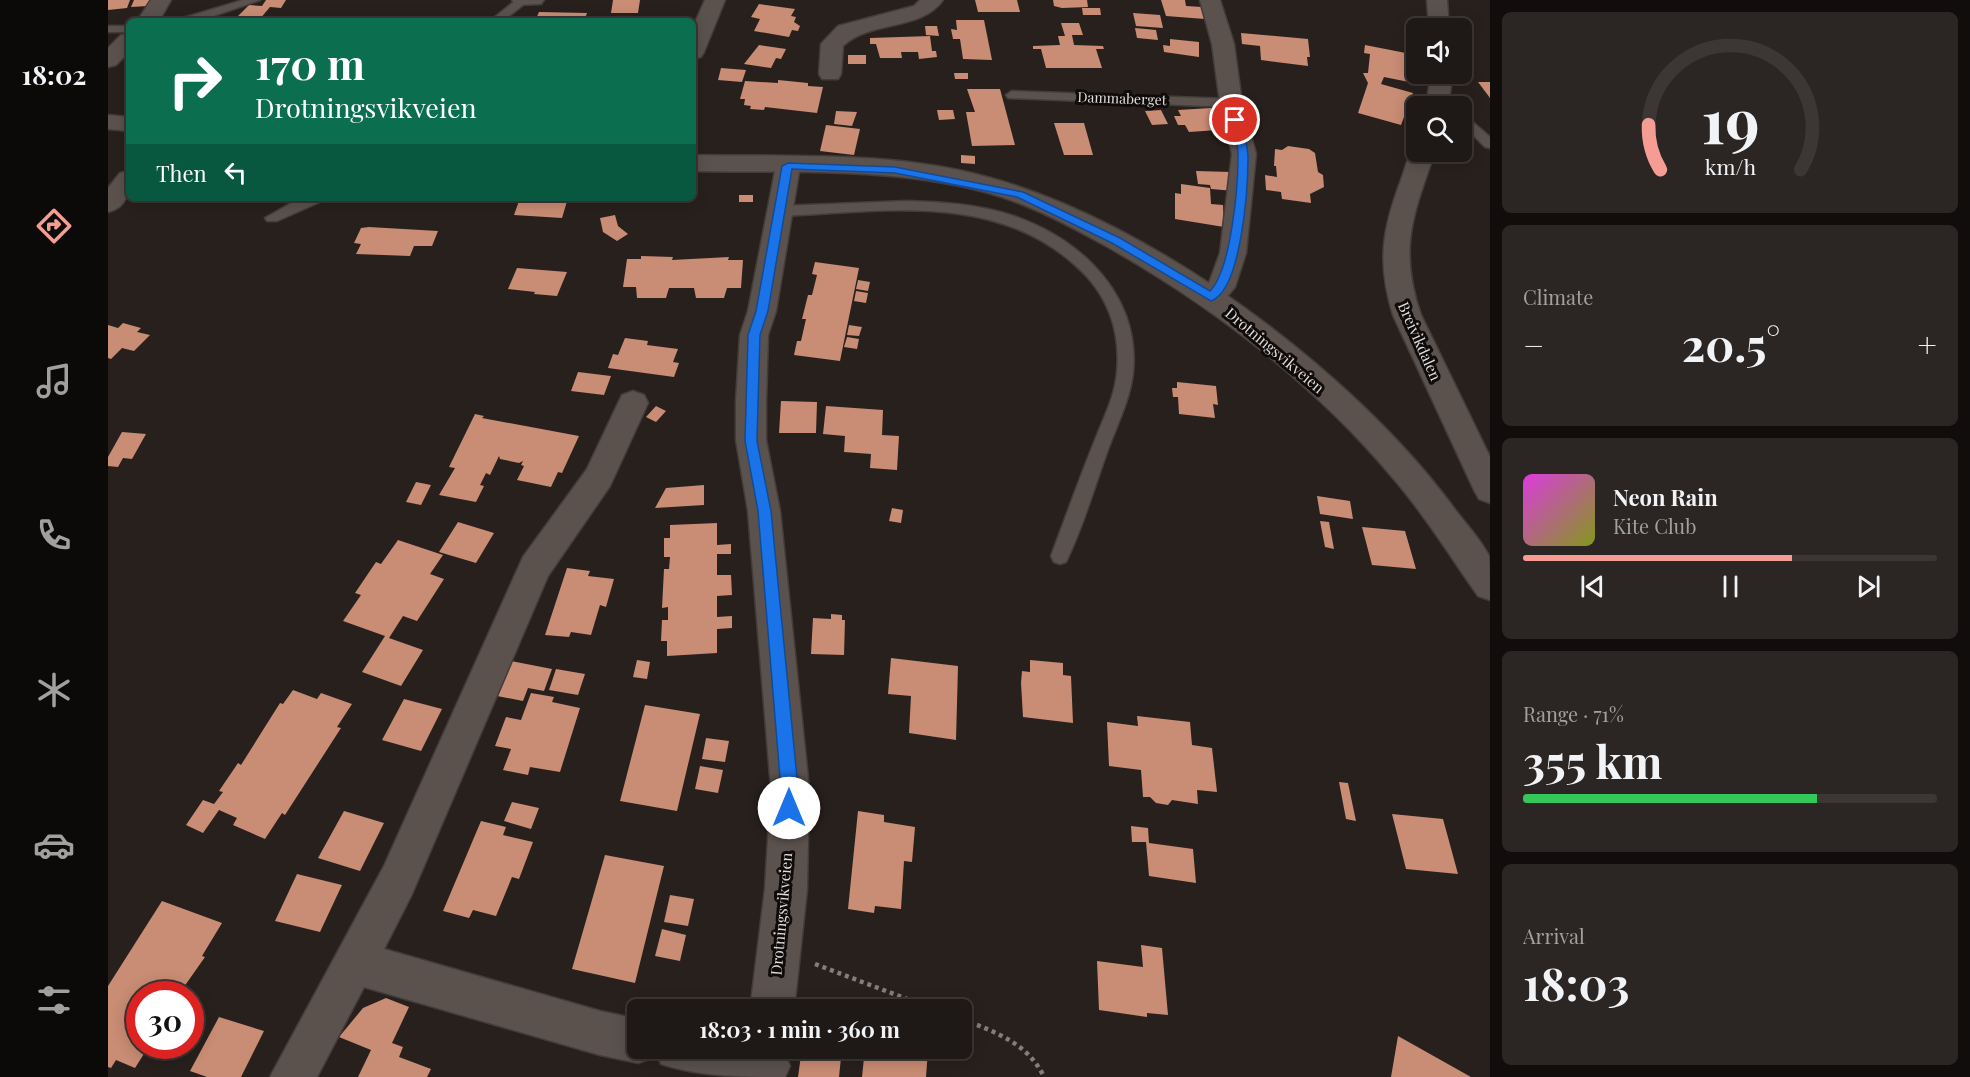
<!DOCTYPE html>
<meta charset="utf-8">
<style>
:root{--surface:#1e1816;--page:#2b2523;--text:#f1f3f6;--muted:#a1a0a1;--line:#3c3735;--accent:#f59c94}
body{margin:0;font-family:"Playfair Display",serif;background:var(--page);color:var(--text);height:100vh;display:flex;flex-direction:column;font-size:22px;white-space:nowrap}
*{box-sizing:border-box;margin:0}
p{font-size:20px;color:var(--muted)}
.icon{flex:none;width:33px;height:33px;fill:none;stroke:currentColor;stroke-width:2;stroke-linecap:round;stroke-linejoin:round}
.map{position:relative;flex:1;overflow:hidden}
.sheet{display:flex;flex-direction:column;gap:12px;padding:12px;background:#100d0c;width:480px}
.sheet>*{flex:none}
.hud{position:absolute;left:18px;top:18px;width:570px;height:183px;border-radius:9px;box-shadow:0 3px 15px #0003,0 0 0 2px var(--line);background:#0b6e4f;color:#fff;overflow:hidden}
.buttons{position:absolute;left:1298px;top:18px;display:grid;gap:12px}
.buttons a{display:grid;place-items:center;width:66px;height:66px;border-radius:9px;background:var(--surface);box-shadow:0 3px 15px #0003,0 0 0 2px var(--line);font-size:30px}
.speed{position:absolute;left:18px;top:981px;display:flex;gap:12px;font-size:30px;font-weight:700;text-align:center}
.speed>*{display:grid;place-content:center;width:78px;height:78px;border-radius:50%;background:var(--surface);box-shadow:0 3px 15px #0003,0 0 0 2px var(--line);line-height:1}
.speed .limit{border:9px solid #d22;background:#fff;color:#111}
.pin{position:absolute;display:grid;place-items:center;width:51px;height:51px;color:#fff;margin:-26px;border:3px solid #fff;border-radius:50%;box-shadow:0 2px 6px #0007}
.me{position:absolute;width:66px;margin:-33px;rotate:0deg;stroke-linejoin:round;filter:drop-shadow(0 0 4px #0008)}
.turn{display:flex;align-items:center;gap:21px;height:126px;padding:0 30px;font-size:27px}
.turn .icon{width:78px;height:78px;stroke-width:2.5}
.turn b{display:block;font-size:42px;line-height:51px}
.then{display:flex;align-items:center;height:57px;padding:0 30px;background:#0003;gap:12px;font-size:22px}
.big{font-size:45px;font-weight:700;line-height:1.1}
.sheet .card{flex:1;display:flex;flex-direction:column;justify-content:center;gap:9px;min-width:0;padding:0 21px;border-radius:9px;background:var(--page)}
.sheet .dial{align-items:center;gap:0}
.dial svg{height:156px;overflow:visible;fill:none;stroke:var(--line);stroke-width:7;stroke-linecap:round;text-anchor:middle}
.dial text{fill:var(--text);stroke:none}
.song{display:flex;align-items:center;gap:18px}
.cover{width:72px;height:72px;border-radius:9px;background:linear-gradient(135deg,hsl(300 70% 55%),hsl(70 70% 35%))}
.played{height:6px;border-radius:3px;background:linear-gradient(90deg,var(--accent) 65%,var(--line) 65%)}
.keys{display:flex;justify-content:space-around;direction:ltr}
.heat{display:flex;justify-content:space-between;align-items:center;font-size:33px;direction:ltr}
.charge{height:9px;border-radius:4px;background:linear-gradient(90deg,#34c759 71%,var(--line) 0)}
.trip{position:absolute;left:519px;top:999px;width:345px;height:60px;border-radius:9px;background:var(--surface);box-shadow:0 3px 15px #0003,0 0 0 2px var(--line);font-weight:700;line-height:60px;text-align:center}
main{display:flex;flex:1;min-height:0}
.dock{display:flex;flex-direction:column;width:108px;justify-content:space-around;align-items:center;background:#0c0a09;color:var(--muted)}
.dock .icon{width:42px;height:42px}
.dock .current{color:var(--accent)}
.dock b{font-size:27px;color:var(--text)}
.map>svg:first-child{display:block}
.building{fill:#c98c74}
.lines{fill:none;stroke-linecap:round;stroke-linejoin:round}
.service-casing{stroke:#433c39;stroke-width:3}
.minor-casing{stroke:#433c39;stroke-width:3}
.secondary-casing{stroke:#433c39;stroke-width:3}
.path{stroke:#847d7a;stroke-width:4.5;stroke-dasharray:4 4;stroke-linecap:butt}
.service{fill:#5b524e;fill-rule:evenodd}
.minor{fill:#5b524e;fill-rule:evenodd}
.secondary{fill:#5b524e;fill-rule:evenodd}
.route{fill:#1a73e8;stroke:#114b97;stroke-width:1.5}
.labels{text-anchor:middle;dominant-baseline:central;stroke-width:6;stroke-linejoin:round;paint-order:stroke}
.far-street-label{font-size:14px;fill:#e1dcd9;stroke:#0e0b0a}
.street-label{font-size:15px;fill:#e1dcd9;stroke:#0e0b0a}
</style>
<main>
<nav class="dock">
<b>18:02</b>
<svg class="icon current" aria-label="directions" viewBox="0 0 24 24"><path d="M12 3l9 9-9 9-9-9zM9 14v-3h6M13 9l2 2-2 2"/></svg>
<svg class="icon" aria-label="music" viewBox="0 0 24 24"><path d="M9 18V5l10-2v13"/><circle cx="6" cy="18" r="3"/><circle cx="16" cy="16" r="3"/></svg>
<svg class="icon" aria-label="phone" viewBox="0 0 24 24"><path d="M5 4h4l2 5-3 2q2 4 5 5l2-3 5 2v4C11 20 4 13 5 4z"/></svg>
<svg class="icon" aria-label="climate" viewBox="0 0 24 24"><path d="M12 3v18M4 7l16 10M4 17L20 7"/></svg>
<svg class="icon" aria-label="car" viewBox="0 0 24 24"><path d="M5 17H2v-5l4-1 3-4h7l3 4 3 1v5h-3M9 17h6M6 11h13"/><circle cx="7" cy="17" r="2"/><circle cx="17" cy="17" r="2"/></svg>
<svg class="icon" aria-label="filters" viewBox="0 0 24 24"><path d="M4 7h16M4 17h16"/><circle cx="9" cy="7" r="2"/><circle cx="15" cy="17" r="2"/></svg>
</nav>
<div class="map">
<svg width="1382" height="1077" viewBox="0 0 1382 1077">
<rect width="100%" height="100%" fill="#28201d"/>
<path class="building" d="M0,0H22L19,8L0,10Z
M26,0H42L40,6L23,7Z
M158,0H178L173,8L162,7L151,20L127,19L141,5L154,6Z
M505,0H532L530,13H503Z
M867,0H909L912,12H870Z
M945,0H979L980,7L954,8L946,6Z
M1053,0H1077L1078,6L1094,7L1097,19L1058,16Z
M651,4L687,9L683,16L688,17L686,22L692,26L690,31L684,30L681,37L646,31L652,19L643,17Z
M974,8H992L993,15H975Z
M431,12L479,13L476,21H427Z
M1025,13L1052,15L1055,28L1028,26Z
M515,17L557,19V21H513Z
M848,20H876L884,60L855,59L852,39H845L843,29L849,30Z
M953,23H971L975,35H964L966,45L995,46L996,49H988L994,68H938L933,49H925V46L952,45L950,36H957Z
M817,26H829L831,36L818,35Z
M1027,28L1048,30L1050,40L1029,38Z
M1133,33L1200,39L1202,57H1199L1200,66L1153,60L1152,46L1134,44Z
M822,36L824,51H828L829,57L811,59L810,52H793L794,58H772L768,44H762V38Z
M1062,39L1091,42V57L1056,52L1055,45L1062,46Z
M651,45L678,49L673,59L668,58L663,68L636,64Z
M1257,45L1303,54L1301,82L1276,77L1273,84L1305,93L1293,125L1250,113L1260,83L1255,73H1260L1262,54L1256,53Z
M740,55H758V64H740Z
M613,68L638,70L634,82L610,80Z
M846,73H860V79H847Z
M670,80L700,83V86L715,87L709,113L657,107L656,110L642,109L643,106L636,105L637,99H632L637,81L670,83Z
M1370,82H1382V98Z
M859,89H892L907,145L864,146L858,112H867Z
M1103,108L1109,120H1104L1110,130L1081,132L1077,125H1070L1066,116H1073L1070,110Z
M829,110H845L847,119L831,120Z
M1053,110L1060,124L1044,125L1037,111Z
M728,111L749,112L744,126L726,124Z
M946,123H976L985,155H956Z
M718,125L752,129L746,155L712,151Z
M1180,146L1201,149L1207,153L1210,172L1215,175L1216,187L1202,194L1203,203L1174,199L1173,192L1158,190L1157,175L1169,177L1168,166H1166L1167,149L1174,150Z
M853,155L867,156V164L853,163Z
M1088,171L1123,172L1127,191L1103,189L1102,185L1090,184Z
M1073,184L1102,188L1103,204L1115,205L1116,227L1067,219V193L1073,194Z
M631,195H645V202H631Z
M412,198H460L454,218L406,215Z
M507,215L510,226L520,234L509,241L495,232L492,218Z
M253,228L261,227L330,231L324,246H306L302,256L248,254L253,244L246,243Z
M533,256L565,257L564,260L621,257L620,260H635L633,288H619L616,298H588L586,288H561L558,298H529L528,287H515L519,259H533Z
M707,262L751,268L732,361L686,355L689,341H693L698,319H694L700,295H704L709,275L704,274Z
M409,268L459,272L449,296L426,294L427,292L400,289Z
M750,280L762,282L760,291L748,289Z
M748,291L760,293L758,303L746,301Z
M15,323L33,328L29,332L42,335L26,351L14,348L3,359L0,358V325L10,328Z
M741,325L754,327L751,336L739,335Z
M739,337L751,339L749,349L736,347Z
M517,338L540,341L539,345L570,349L565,362L571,363L566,377L500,368L505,354L510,355Z
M470,372L503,376L496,395L463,391Z
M1069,382L1108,386L1110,405L1105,404L1107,418L1071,414L1070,397H1065L1064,388H1069Z
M673,401L709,402L708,433H671Z
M548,406L558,411L548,422L538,417Z
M718,406L775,410L774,435L791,436L789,470L762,468L763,454L736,452L737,436L715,434Z
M367,414L376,416L374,418L471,436L454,473L450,472L443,487L409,480L416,466L413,465L415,461L411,463L392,459L391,456L382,475L378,473L372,485L376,486L368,502L331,495L347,468L341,467Z
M14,432L38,434L24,459L15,458L10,467L0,466V457Z
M308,482L323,485L313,505L298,502Z
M596,485V505L547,508L558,488Z
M1209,496L1242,501L1245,519L1212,514Z
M784,508L795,510L793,523L781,521Z
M1212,521L1221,522L1226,549L1217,547Z
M350,522L386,533L368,563L331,552Z
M609,523V545L623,544V554H609V575H623L624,595L609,596V617L624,616V628L609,629V653L559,656V641H553L554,620H560V607L554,608L556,569H561L562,557H556V538H562V525Z
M1254,527L1297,531L1308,569L1264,565Z
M290,540L335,555L322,574L336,579L309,621L295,616L281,638L315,650L293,686L254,672L277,636L235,621L253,595L247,593L268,562L273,564Z
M459,568L482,571L480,576L506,579L498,607L492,605L483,635L463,632L461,637L437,635Z
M723,614L734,615V620H737L736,655L703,654L705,618L723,619Z
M783,658L850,666L848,740L801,733L803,696L780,694Z
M529,660L542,662L539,679L525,677Z
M922,660L955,663V675L963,676L965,723L915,717L913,683L914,671L922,672Z
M403,661L444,669L436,691L420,688L415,701L389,696Z
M448,669L477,674L470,695L441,690Z
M185,690L209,699L213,693L244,704L229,727L233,728L177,815L174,813L157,839L125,825L129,818L111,810L95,833L78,825L95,800L106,804L115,792L111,791L130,763L133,765L172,703L175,704Z
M423,693L446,697L444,702L472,708L452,772L422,767L420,775L395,770L403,749L387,746L398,717L413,720Z
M296,699L334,709L313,751L274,740Z
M537,705L592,714L569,811L512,801Z
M1029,716L1082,722L1084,745L1104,748L1109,792L1089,790L1090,804L1064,800L1060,805L1048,803L1042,797H1035L1033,770L1001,766L999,722L1030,726Z
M598,738L621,741L617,762L594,759Z
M592,766L615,770L610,793L587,789Z
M1231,782L1240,783L1248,821L1238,819Z
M404,802L431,808L423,829L396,821Z
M236,811L276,823L252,871L210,858Z
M750,811L776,815V822L807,827L804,862L796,861L793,909L767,906L766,913L740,909Z
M1284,814L1335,819L1350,874L1298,869Z
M373,821L398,827L395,835L425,842L411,879L404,877L388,916L365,910L361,918L335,911Z
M1023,826L1040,828L1041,843L1085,849L1088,883L1041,876L1038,842H1024Z
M497,855L556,866L527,983L464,969Z
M189,874L234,885L212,932L167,921Z
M562,895L586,899L580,926L556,922Z
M54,901L114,923L94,956L97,957L71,994H32V1046H41L27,1068L8,1060L3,1068L0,1067V986Z
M554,929L578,935L572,961L547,956Z
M1033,945L1054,948L1060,1015L1039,1013V1017L991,1010L989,961L1035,967Z
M278,998L301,1007L284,1043L295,1047L291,1057L323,1069L319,1077H250L263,1050L231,1037L255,1008Z
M111,1017L156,1031L133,1077H99L82,1071Z
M1290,1036L1363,1077H1283Z
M694,1048H734L731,1077H690Z
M757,1048L820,1050L818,1077H754Z"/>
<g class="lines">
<g class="service-casing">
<path id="service" d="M135,0H152L94,20L65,21Z
M408,0L420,1L395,21H382Z
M0,26H21V32H0Z
M904,91L1123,99L1129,103L1123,107L900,98L898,95Z
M1360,118L1382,137V148L1377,147L1355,125L1354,122Z
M198,198H221L169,221H159L157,218L185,202Z
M799,201C826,202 853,203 880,209C958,225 1034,287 1025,373C1022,399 1010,423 1001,447C987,485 976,525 958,562L952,564L946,562L943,556C957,519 970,482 985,445C994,421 1007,397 1009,372C1013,330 999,293 968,266C886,191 774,212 672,216L665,211L672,206Z"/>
</g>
<g class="minor-casing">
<path id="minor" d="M43,0H63L51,21H29Z
M404,0H436L433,4L407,5Z
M597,0H617L596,52L593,57L585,59V27Z
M812,0H835C814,31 762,20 735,46L733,74L730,79H714L711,74L713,44L730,26L806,6Z
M1092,0H1112L1126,44L1134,103L1148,154L1138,253L1127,287L1113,304L1103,307L1093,304L1089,297L1101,283L1112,253L1124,154L1112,103L1104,44Z
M21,34V52L8,65L0,67V48L13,35Z
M680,158L689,161L692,166L668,311L660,335L658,401V440L672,511L701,788L699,889L686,1010H642L657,889L663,788L640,511L628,440V401L632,335L640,311L668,166L671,161Z
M21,171C21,190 21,207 0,212V188L12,173Z
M525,391L536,395L540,403L502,486L440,576L304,894L276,949L492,1011L530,1019V1048H671L675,1050L682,1066L677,1077C635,1077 593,1077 553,1064L548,1051L546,1057L530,1063L492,1055L256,987L209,1077H162L276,866L415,557L479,469L514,395Z"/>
</g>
<g class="secondary-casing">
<path id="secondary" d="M1319,0H1339L1341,28H1321Z
M1323,74H1345L1340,106H1318Z
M0,115L21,117V131L0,129Z
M1308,146V152H1327C1305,215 1290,249 1313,315L1382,457V503L1371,499L1366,490L1285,315C1269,263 1274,230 1293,180C1297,169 1300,154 1308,146Z
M585,155C682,157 785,151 879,177C1042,220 1243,370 1343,504C1355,521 1372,538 1381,556C1382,567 1382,588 1382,600L1370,596C1342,556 1316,514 1284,477C1205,383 1104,306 998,246C958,224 917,202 873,191C780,167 680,173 585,171Z"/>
</g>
<path class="path" d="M707,964L828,1010
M854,1019C887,1032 920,1043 936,1077"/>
<use href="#service" class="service"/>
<use href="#minor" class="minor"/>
<use href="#secondary" class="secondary"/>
</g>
<path class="route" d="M1127,117L1132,120C1135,132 1140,145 1140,157C1140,186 1134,290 1103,301L1004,243L909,197L787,173L684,169L660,311L652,335L649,441L663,511L690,788L686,814L681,816L675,814L650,511L637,441L640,335L648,311L674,166L680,163L787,167L915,192L1012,238L1102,291C1123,270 1130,187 1130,157C1131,145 1125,132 1123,120Z"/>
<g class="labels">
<g class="far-street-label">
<text transform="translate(1014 98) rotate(2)">Dammaberget</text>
</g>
<g class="street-label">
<text transform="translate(1312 341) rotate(66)">Breivikdalen</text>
<text transform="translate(1167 350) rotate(40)">Drotningsvikveien</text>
<text transform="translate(673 914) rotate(-85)">Drotningsvikveien</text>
</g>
</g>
</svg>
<div class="buttons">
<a><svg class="icon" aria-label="sound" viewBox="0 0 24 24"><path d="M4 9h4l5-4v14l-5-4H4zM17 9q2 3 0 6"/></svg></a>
<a><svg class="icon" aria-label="search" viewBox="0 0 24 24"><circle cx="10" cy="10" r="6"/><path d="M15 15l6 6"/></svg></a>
</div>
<div class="speed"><div class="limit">30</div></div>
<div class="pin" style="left:1127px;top:120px;background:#d93025"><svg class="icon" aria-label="arrive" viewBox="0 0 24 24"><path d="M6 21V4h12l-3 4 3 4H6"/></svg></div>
<svg class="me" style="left:681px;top:808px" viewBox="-20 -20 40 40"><circle r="19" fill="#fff"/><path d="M0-13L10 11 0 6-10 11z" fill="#1a73e8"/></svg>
<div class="trip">18:03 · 1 min · 360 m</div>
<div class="hud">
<div class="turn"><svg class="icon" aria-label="right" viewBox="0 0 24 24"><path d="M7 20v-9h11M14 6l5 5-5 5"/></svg><div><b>170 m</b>Drotningsvikveien</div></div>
<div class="then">Then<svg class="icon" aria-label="left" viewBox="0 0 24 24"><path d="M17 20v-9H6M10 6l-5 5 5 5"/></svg></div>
</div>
</div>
<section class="sheet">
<div class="card dial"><svg viewBox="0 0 100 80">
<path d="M14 69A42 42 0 1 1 86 69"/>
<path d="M14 69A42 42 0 0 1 8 46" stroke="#f59c94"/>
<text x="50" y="56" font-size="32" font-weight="700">19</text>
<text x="50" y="72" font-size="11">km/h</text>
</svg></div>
<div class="card"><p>Climate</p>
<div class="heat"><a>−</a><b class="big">20.5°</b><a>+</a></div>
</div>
<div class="card">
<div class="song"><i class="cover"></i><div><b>Neon Rain</b><p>Kite Club</p></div></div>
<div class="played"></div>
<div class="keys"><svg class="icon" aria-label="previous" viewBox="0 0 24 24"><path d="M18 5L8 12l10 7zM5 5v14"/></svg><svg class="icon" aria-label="pause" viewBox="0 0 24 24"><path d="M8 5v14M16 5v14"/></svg><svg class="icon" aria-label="next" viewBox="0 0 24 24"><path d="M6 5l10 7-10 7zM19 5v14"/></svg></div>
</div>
<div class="card"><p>Range · 71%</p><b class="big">355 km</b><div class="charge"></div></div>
<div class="card"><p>Arrival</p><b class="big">18:03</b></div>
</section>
</main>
